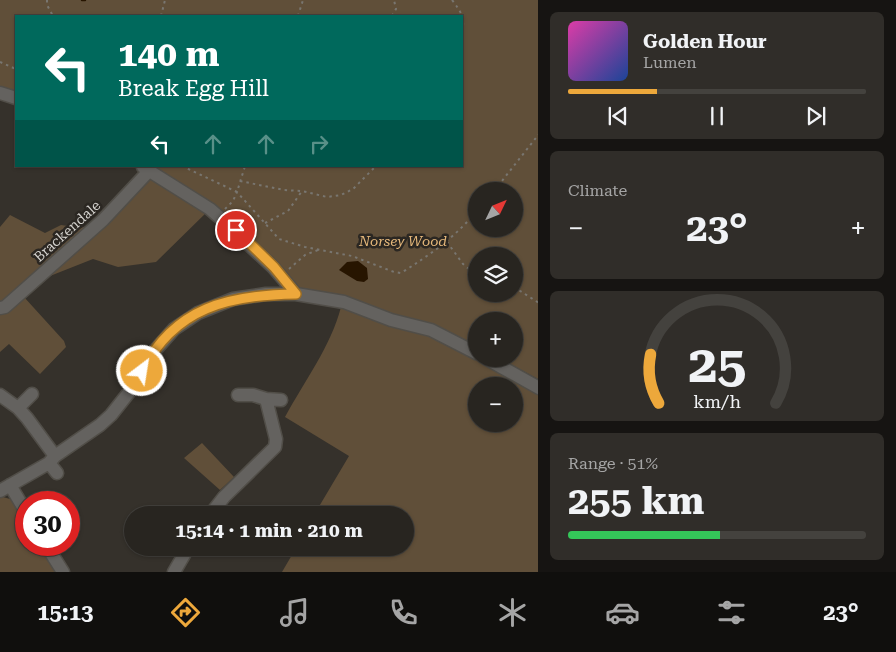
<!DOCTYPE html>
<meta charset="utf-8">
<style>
:root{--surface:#282520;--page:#302d29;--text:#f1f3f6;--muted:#a5a5a5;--line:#44423e;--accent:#eda83b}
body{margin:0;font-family:"Roboto Serif",serif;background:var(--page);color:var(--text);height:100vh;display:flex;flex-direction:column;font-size:19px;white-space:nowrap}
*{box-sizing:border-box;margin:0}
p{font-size:16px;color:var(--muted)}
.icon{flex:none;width:28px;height:28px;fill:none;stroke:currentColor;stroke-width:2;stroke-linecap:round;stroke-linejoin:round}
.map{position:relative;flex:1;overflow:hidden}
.panel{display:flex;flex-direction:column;gap:12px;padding:12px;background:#161412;width:358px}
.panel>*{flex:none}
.banner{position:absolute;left:15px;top:15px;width:448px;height:152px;border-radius:0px;box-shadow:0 1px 4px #0004,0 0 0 1px var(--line);background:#00695c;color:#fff;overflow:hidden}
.needle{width:32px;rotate:47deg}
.fabs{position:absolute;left:468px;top:182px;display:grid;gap:10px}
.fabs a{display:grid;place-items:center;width:55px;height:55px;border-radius:50%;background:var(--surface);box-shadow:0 1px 4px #0004,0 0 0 1px var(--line);font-size:25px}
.speed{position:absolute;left:15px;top:491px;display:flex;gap:10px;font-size:25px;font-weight:700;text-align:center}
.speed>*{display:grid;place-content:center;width:65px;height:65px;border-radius:50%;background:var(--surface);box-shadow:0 1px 4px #0004,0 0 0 1px var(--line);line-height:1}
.speed .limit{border:8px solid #d22;background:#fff;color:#111}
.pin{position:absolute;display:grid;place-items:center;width:42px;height:42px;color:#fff;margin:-21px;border:2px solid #fff;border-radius:50%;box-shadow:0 1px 5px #0007}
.me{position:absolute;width:55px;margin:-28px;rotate:31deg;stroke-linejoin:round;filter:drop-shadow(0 0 4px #0008)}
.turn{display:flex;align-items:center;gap:18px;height:105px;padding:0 20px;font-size:22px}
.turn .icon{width:65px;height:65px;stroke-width:2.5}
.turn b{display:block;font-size:35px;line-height:42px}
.lanes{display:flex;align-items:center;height:48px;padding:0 20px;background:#0003;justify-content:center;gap:25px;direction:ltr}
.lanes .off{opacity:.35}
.big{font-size:38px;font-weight:700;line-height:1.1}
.panel .tile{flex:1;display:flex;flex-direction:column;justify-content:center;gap:8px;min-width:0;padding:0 18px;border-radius:8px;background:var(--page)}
.panel .dial{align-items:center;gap:0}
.dial svg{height:130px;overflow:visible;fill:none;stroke:var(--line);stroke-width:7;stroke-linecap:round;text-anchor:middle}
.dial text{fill:var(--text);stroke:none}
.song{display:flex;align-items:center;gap:15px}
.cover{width:60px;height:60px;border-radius:8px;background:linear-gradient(135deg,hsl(320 70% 55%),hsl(220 70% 35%))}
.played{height:5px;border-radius:2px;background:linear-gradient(90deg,var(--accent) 30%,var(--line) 30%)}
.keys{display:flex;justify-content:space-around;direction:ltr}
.heat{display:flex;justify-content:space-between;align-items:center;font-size:28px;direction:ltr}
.charge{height:8px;border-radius:4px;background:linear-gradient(90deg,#34c759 51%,var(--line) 0)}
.trip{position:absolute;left:124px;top:506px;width:290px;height:50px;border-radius:25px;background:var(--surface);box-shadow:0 1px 4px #0004,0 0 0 1px var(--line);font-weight:700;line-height:50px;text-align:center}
.dock{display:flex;height:80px;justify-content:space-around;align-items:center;background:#100f0d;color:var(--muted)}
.dock .icon{width:35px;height:35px}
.dock .selected{color:var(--accent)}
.dock b{font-size:22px;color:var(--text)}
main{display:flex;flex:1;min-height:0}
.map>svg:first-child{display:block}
.green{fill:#604f39;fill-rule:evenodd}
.water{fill:#271500}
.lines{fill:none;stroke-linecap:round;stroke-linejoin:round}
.stream{stroke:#271500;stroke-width:2.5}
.minor-casing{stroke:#514e48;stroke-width:15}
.path{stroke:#797670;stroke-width:2;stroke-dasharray:2.5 4;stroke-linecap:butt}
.minor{stroke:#64625f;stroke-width:12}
.route-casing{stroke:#9a6d26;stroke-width:12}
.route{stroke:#eda83b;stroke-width:9}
.labels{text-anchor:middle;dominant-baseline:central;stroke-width:5;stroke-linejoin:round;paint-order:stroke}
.street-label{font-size:14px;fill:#d3d1cd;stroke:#2b2722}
.park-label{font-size:14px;font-style:italic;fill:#e4b77a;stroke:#2b2722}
</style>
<main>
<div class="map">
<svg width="539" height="572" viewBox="0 0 539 572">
<rect width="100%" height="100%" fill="#35312b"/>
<path class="green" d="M0,0H538V379L501,359H514V321H476V346L432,324L298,290L262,252L148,166H461V16H16V98L0,93ZM476,191H514V229H476ZM476,256H514V294H476Z
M149,171L210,209L156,262L118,267L93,259L50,276L24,297L64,341L66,347L40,374L9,344L0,352V227L10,215L45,233L61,225L81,228L103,220Z
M341,307L430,333L538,392V572H282L296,548H405V515H314L349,456L285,417C304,382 331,346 341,307ZM476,386H514V424H476Z
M202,443L234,477L220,490L184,458Z
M3,497L10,499L26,520V545H41L57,572H0V498Z"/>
<path class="water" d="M358,261L367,268L368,279L364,282L357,281L339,270L347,262Z"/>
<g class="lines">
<path class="stream" d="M82,0H85"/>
<g class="minor-casing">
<path id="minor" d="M0,93L16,98
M143,167L210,209L218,216L273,267L296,294
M0,308L5,307L103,220L149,171
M487,359L539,388
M0,395L18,408L27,418L55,456
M266,399L281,400
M18,408L32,394
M49,463L57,473
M10,485L26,512
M0,491L49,463L55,456L100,425L111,415L134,386L150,356L174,329L198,313L233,299L266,294H296L344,302L391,320L431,330L476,353
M210,515L224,497L275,447L276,439L266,399L253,395H238
M46,545L63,572
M174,572L188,548"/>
</g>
<path class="path" d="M47,0V5L53,16
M452,0C462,13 466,19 461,36
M161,16L165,0
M298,16L303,0
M392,16L396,9L394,0
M0,62L16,69
M182,166L237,192L245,166
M240,181L284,190L302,191L327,197L341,195L353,189L376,166
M494,191L539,134
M225,209L233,201L237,192L279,239L305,247L352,256L394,272L401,273C431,254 453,239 476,212
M265,223L288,211L302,191
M447,242L463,264L476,275
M289,269L305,255L318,250
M514,287L539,303"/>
<use href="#minor" class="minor"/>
</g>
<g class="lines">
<g class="route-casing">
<path id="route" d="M142,371C175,307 229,295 296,294L274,267L236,230"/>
</g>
<use href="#route" class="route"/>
</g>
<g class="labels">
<g class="street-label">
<text transform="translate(67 231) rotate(-42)">Brackendale</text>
</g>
<g class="park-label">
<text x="403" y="241">Norsey Wood</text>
</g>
</g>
</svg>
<div class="fabs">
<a><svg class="needle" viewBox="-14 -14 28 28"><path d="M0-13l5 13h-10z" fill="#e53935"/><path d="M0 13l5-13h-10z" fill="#a5a5a5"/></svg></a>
<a><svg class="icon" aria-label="layers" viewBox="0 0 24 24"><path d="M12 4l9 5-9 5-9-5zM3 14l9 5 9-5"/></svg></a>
<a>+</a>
<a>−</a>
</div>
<div class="speed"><div class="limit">30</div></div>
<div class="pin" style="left:236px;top:230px;background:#d93025"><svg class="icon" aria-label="arrive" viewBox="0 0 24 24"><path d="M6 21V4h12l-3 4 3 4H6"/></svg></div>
<svg class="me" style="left:142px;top:371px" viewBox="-20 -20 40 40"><circle r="17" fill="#eda83b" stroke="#fff" stroke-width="3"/><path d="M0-11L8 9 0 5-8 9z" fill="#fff"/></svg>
<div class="trip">15:14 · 1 min · 210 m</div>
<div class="banner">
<div class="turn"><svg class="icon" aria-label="left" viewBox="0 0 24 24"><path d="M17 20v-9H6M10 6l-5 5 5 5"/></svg><div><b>140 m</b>Break Egg Hill</div></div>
<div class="lanes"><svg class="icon" aria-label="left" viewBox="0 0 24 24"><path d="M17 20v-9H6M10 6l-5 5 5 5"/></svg><svg class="icon off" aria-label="ahead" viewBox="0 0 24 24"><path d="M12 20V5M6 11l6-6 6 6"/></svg><svg class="icon off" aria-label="ahead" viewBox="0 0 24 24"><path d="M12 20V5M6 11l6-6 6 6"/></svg><svg class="icon off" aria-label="right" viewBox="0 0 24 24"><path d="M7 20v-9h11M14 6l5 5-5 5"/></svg></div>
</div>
</div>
<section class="panel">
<div class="tile">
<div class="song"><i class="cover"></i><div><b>Golden Hour</b><p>Lumen</p></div></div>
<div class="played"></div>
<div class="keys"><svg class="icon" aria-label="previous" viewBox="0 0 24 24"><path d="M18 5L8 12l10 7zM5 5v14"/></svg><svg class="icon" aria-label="pause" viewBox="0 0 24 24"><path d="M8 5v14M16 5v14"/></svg><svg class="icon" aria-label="next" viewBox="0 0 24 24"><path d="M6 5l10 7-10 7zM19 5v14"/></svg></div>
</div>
<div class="tile"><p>Climate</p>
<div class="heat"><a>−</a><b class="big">23°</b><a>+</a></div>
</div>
<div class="tile dial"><svg viewBox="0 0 100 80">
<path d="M14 69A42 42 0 1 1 86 69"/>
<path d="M14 69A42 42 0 0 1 9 39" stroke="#eda83b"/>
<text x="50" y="56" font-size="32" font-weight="700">25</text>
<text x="50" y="72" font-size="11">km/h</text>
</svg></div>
<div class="tile"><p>Range · 51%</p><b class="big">255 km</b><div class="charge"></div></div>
</section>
</main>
<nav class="dock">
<b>15:13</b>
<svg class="icon selected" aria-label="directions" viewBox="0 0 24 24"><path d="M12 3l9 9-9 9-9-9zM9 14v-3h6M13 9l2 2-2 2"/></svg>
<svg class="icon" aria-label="music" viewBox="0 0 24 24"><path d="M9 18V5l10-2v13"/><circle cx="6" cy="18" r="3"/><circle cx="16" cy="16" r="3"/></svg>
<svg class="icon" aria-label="phone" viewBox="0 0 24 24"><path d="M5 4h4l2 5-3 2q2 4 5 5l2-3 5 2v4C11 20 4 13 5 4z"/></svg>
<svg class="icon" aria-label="climate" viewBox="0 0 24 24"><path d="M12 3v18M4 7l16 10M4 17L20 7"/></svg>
<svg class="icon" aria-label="car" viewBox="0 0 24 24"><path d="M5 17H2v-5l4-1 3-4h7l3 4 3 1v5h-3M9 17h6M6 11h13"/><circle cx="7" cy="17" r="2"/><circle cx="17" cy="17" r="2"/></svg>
<svg class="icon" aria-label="filters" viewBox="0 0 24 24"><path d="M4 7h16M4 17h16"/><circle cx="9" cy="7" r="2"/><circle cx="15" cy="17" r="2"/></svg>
<b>23°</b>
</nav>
